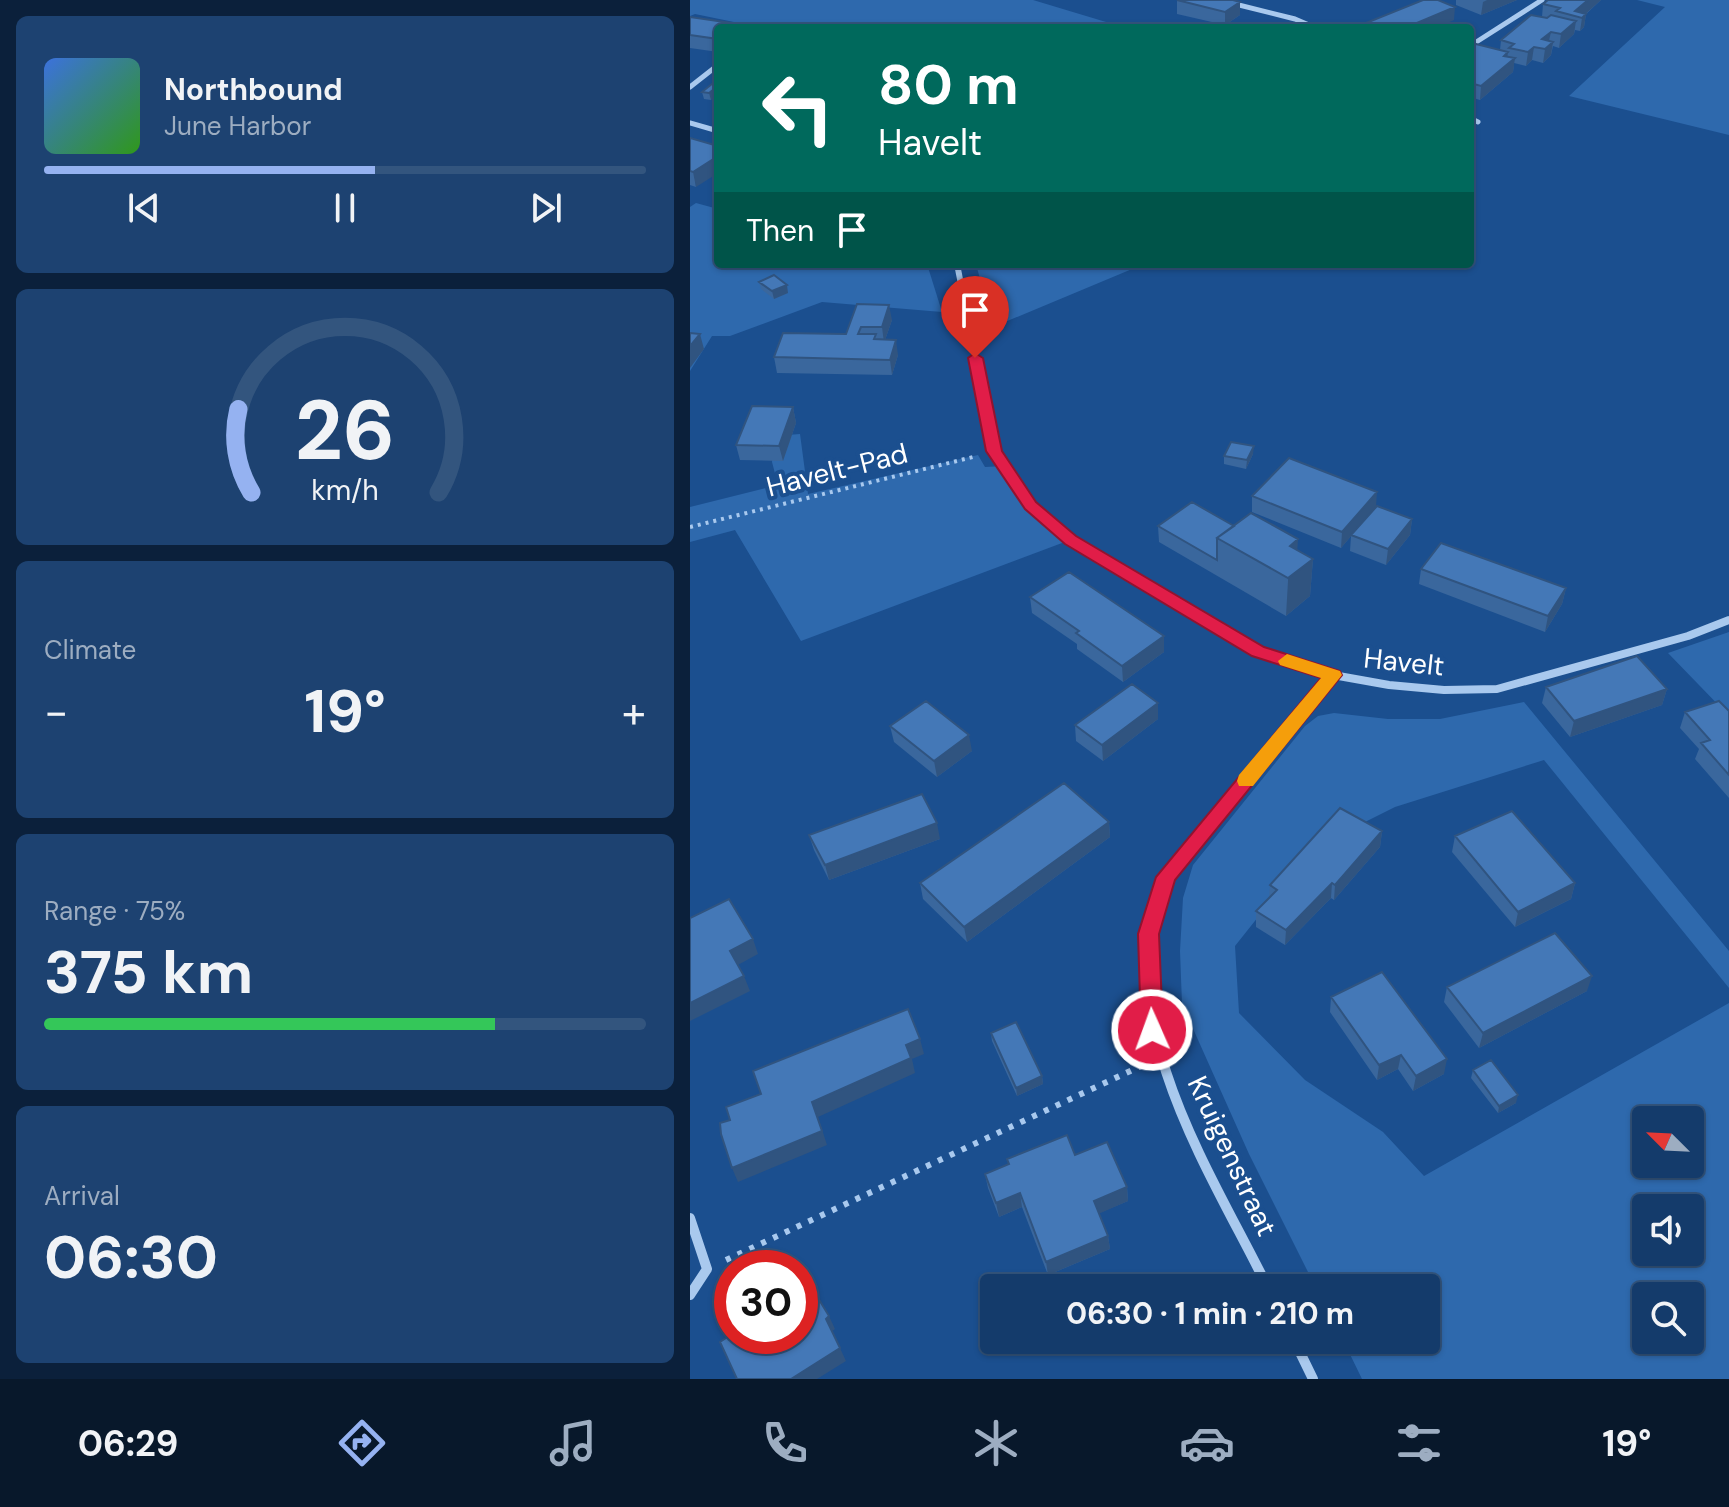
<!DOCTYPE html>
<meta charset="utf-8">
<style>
:root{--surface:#143b6b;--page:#1d4271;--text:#f1f3f6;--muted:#9dadc1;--line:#33557e;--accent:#95b2f1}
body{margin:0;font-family:"DM Sans",sans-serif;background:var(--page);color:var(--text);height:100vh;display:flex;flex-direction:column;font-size:30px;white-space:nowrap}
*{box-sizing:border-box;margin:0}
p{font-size:26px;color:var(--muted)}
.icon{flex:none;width:44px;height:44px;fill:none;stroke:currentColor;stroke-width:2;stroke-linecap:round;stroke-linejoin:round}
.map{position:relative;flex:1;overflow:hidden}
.drawer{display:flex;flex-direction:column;gap:16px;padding:16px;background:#0b203b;width:690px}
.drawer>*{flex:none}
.hud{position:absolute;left:24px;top:24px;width:760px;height:244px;border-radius:8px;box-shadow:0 2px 6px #0004,0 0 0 2px var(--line);background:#00695c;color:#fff;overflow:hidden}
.needle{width:52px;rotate:294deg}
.buttons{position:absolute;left:942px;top:1106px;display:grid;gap:16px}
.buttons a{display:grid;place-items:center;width:72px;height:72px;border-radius:8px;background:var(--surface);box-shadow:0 2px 6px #0004,0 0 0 2px var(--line);font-size:40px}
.speed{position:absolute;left:24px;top:1250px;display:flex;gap:16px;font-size:40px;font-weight:700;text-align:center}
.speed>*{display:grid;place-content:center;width:104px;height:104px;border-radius:50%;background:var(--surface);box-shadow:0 2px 6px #0004,0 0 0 2px var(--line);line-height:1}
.speed .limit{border:12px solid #d22;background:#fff;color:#111}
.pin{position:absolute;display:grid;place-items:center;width:68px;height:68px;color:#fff;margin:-82px -34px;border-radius:50% 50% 50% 0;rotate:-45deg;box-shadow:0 0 8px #0007}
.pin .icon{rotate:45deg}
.me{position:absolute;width:88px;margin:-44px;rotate:358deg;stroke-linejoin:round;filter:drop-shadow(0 0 6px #0008)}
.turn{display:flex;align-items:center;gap:28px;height:168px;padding:0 32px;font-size:36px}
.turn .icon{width:104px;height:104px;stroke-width:2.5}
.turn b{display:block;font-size:56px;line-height:68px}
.then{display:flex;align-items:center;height:76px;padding:0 32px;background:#0003;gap:16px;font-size:30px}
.big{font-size:60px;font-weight:700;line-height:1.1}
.drawer .card{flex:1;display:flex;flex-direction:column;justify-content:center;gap:12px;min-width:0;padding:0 28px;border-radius:12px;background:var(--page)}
.drawer .dial{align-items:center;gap:0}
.dial svg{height:208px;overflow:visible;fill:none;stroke:var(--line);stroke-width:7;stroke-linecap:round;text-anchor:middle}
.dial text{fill:var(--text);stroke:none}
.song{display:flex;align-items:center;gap:24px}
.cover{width:96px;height:96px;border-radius:12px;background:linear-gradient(135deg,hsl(220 70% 55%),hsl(110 70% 35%))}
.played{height:8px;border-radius:4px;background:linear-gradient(90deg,var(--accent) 55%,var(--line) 55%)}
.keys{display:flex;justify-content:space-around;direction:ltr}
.heat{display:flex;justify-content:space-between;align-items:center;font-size:44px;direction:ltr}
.charge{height:12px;border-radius:6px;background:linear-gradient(90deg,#34c759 75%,var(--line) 0)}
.trip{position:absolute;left:290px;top:1274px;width:460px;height:80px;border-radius:8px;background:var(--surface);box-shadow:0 2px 6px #0004,0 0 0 2px var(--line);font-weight:700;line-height:80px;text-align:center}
.menu{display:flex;height:128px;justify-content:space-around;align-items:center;background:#08182b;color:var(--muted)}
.menu .icon{width:56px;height:56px}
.menu .current{color:var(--accent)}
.menu b{font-size:36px;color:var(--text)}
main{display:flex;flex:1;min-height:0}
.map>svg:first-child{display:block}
.green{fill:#2e69ad;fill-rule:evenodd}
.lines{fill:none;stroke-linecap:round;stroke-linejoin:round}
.path-far1{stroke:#a9c9ee;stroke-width:4;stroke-dasharray:3 5;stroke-linecap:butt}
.path{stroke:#a9c9ee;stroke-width:6;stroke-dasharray:5 8;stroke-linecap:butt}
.street-far3{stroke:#a9c9ee;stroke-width:5}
.street-far2{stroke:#a9c9ee;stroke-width:6}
.street-far1{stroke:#a9c9ee;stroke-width:8}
.street{stroke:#a9c9ee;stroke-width:10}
.wall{fill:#3a679d}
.shaded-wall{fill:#305480}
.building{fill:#4478b7;stroke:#305480;stroke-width:2}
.route{fill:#e11d48;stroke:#92132f;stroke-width:2}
.slow{fill:#f59e0b}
.labels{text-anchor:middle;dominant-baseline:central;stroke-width:8;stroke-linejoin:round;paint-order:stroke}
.street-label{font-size:28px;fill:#fff;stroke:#1b4f8f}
</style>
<main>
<section class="drawer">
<div class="card">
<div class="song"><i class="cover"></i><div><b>Northbound</b><p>June Harbor</p></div></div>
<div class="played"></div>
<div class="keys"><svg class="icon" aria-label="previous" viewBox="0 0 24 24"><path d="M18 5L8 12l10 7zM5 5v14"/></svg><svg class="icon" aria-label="pause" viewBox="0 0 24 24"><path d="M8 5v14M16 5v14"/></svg><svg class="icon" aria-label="next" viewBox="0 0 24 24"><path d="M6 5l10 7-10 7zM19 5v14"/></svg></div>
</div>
<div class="card dial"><svg viewBox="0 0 100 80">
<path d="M14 69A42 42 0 1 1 86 69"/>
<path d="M14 69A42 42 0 0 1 9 37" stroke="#95b2f1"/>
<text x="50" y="56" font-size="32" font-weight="700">26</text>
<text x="50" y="72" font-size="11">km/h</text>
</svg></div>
<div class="card"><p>Climate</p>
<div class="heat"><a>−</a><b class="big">19°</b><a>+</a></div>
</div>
<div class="card"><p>Range · 75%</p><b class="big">375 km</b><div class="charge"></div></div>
<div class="card"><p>Arrival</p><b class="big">06:30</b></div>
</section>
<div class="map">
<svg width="1039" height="1379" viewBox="0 0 1039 1379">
<rect width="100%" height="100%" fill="#1b4f8f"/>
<path class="green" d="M0,0H343L436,28H73L5,14L0,16Z
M947,0H1039V135L879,96L975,7Z
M6,203L28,209V264H237L252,312L132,302L40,336H22L0,371V207Z
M286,264H454L303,327Z
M110,434L118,494L288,455L295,467L314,466L341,505L380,540L111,641L45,530L0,542V507L88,485L82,462L85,436Z
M1039,632V716L978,653Z
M834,702L1039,951V988L854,760L705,807L623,848L545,946L549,1013L615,1080L693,1132L734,1176L1039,1003V1379H672L653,1340H736V1288H626L559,1154L492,1004L490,951L493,898L503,865L615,726L628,716L644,713L698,719H750ZM956,1120H1000V1164H956ZM956,1208H1000V1252H956ZM956,1296H1000V1340H956Z"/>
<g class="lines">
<path class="path-far1" d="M0,527L283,457"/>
<path class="path" d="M36,1260L451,1066"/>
<path class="street-far3" d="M529,0L605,19L626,28
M780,46L852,0
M0,87L28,65
M780,118L788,122
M0,123L28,131"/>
<path class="street-far2" d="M267,264L304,451L341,505L374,535"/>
<path class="street-far1" d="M372,533L568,651L643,675L699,685L754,690L807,689L998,636L1039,620
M466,909L476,877L643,675"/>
<path class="street" d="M467,907C429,1036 523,1176 578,1288
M0,1218L17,1269L0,1295
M604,1340L623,1379"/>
</g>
<path class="wall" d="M487,0L550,15L535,25L487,14Z
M766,0H827L791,15L766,5Z
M858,0H911L896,14L894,27L890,31L885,30L884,34L869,48L863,46L861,55L853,63L842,60L836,66L824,63L823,72L790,100L780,97V49L810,50L811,40L852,17L853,4Z
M0,18L69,27V28H28V52L0,48Z
M28,79L21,100L14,99L12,92Z
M0,138L6,187L0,185Z
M69,282L98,293L84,299L71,289Z
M167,304L202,320L195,340L208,355L202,375L87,373L84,357L156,334Z
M103,407L106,423L93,461L50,460L46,445Z
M563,454L556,469L534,464V456Z
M562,496L686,507L722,519L720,535L696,565L660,551L661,536L651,548L562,512Z
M468,526H544L607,550L623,559L620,596L596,616L469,542Z
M731,569L876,588L872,604L855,632L729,584Z
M340,597L474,636V652L433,682L387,649V644L342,613Z
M856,687L977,689L972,705L880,737L852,703Z
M1039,711V798L1005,759L1009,749L990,728L995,712Z
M468,719L413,761L386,741L385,725Z
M200,726L282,751L247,777L204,742Z
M419,822L420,837L277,942L233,899L230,883Z
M692,831L690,847L644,900L641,898L595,945L566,927V911L579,898L580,885Z
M119,835L250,839L139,880L124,850Z
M765,836L885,883L881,899L825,927L762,852Z
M757,987L897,991L789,1048L754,1002Z
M641,997L754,1074L723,1091L708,1069L687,1080L640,1012Z
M301,1033L352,1076L353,1084L327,1096L302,1041Z
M783,1070L826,1103L808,1113L781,1078Z
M385,1155L437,1187L438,1201L409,1213L418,1236L420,1249L358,1275L332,1207L309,1217L298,1188L295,1174Z"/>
<path class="shaded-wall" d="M797,0H827L791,15L793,2Z
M898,0H911L891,18L885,11Z
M550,2V15L535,25V12Z
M765,7L764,20L746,28H715Z
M896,14L894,27L890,31L892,18Z
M886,21L884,34L869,48L871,34Z
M861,32L858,45L852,39Z
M863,42L861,55L853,63L855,49Z
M844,47L842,60L836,66L838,52Z
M818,52L816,66L825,58L823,72L790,100L791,86L814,56Z
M28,86V94L21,100L19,93Z
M28,156V173L6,187L3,172Z
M97,285L98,293L84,299L82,291Z
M199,305L202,320L194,343L192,327Z
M10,334L14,349L0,368V346Z
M206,340L208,355L202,375L200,360Z
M103,407L106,423L93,461L89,446Z
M564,446L563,454L556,469L557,460Z
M687,492L686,507L651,548L652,532Z
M722,519L720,535L696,565L698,549Z
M608,539L606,572L623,559L620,596L596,616L600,546Z
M876,588L872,604L855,632L858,616Z
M474,636V652L433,682L432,666Z
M977,689L972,705L880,737L884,721Z
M468,703V719L413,761L412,745Z
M279,735L282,751L247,777L244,761Z
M419,822L420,837L277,942L274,927Z
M247,823L250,839L139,880L135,865Z
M692,831L690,847L644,900L645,885Z
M642,883L641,898L595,945L596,930Z
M885,883L881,899L825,927L828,912Z
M63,939L68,954L46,966L40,951Z
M54,976L60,991L0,1021V1003Z
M902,976L897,991L789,1048L793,1033Z
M230,1039L234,1054L222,1059L225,1073L128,1117L137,1145L48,1182L42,1168L122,1102L216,1045Z
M711,1055L708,1069L687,1080L689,1065Z
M757,1059L754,1074L723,1091L726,1076Z
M352,1076L353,1084L327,1096L326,1088Z
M828,1095L826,1103L808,1113L809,1106Z
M437,1187L438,1201L406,1215L404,1201Z
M330,1193L332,1207L309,1217L306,1203Z
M418,1236L420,1249L358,1275L356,1262Z
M139,1316L145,1329L141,1332L136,1319Z
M150,1348L156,1361L127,1379H101Z"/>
<path class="building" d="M487,0H543L550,2L535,12Z
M733,0H748L765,7L715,28H684L671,25Z
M858,0H898L885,11L896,14L892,18L866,11L870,8L853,4Z
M841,15L857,18L861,15L886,21L871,34L861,32L852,39L863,42L855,49L844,47L838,52L819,48L824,44L811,40Z
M0,17L69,27L28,28V39L0,35Z
M113,25L128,28H108Z
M786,44L818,52L814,56L825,58L791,86L780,83V49Z
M28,79V86L19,93L12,92Z
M0,138L28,146V156L3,172L0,171Z
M84,275L97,285L82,291L69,282Z
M167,304L199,305L192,327H171L168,334H186L184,339L206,340L200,360L84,357L93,333L156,334Z
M0,333L10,334L0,346Z
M62,406L103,407L89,446L46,445Z
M541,442L564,446L557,460L534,456Z
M599,458L687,492L652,532L562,496Z
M502,502L544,526L527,538V560L468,526Z
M687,506L722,519L698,549L661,535Z
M561,513L608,539L600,546L623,559L598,578L527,538Z
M751,543L876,588L858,616L731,569Z
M379,572L474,636L432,666L386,633L389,631L340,597Z
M947,656L977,689L884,721L856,687Z
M442,684L468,703L412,745L385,725Z
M236,701L279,735L244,761L200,726Z
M1029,701L1039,711V775L1011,743L1020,740L995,712Z
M374,783L419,822L274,927L230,883Z
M232,794L247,823L135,865L119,835Z
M650,808L692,831L645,885L642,883L596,930L566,911L587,890L580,885Z
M822,811L885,883L828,912L765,836Z
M39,899L63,939L40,951L54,976L0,1003V918Z
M865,933L902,976L793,1033L757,987Z
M692,972L757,1059L726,1076L711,1055L689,1065L641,997Z
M218,1009L230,1039L216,1045L221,1058L122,1102L132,1131L42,1168L31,1134L30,1123L40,1120L36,1107L71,1094L63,1071Z
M326,1022L352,1076L326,1088L301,1033Z
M801,1060L828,1095L809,1106L783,1070Z
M377,1135L385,1155L417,1142L437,1187L404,1201L418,1236L356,1262L330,1193L306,1203L295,1174L319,1164L317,1159Z
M108,1265L139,1316L136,1319L150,1348L101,1379H47L30,1342L42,1334V1336H110V1268H104Z"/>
<path class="route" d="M285,353L293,358L312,451L346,502L386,536L574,647L650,671L652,675L485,880L469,934L473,1030L470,1037L462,1040L454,1037L451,1030L448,934L466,877L631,678L562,656L375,544L335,509L296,451L278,358Z"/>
<path class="slow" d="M597,654L650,671L652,675L563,786H549L547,781L549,775L631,678L590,665L588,661Z"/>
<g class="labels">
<g class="street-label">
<text transform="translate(147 470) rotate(-14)">Havelt-Pad</text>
<text transform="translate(714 662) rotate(6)">Havelt</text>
<text transform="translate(542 1156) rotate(65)">Kruigenstraat</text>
</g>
</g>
</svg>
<div class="buttons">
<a><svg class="needle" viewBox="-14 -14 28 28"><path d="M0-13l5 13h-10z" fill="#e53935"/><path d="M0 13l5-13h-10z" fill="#9dadc1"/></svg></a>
<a><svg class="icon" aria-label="sound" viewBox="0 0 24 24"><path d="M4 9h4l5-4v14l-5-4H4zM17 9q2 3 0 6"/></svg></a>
<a><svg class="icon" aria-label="search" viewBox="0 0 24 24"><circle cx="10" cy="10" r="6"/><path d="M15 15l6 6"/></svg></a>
</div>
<div class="speed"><div class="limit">30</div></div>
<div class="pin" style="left:285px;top:358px;background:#d93025"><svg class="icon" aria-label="arrive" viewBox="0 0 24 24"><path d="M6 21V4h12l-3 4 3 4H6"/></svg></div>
<svg class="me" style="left:462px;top:1030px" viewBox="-20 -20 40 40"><circle r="17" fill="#e11d48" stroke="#fff" stroke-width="3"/><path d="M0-11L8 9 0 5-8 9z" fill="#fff"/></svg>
<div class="trip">06:30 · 1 min · 210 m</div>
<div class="hud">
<div class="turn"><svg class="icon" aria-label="left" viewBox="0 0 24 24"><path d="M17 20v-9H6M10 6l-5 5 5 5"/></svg><div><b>80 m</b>Havelt</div></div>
<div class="then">Then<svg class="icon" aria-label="arrive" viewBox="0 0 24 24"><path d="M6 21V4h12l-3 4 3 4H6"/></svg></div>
</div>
</div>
</main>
<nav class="menu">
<b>06:29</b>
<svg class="icon current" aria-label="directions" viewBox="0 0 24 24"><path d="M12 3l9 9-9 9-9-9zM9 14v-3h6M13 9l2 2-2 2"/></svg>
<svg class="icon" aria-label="music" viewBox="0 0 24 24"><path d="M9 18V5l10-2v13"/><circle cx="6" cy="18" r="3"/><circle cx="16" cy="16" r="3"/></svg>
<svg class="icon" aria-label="phone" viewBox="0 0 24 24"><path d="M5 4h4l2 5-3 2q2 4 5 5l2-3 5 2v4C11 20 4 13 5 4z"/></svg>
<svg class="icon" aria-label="climate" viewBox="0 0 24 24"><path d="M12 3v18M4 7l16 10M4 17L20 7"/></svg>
<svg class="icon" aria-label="car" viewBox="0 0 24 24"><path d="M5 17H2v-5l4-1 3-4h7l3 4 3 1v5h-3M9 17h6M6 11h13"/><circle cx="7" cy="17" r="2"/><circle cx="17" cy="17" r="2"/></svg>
<svg class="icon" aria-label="filters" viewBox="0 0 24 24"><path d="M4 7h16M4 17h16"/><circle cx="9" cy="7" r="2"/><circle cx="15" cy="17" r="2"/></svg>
<b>19°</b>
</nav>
